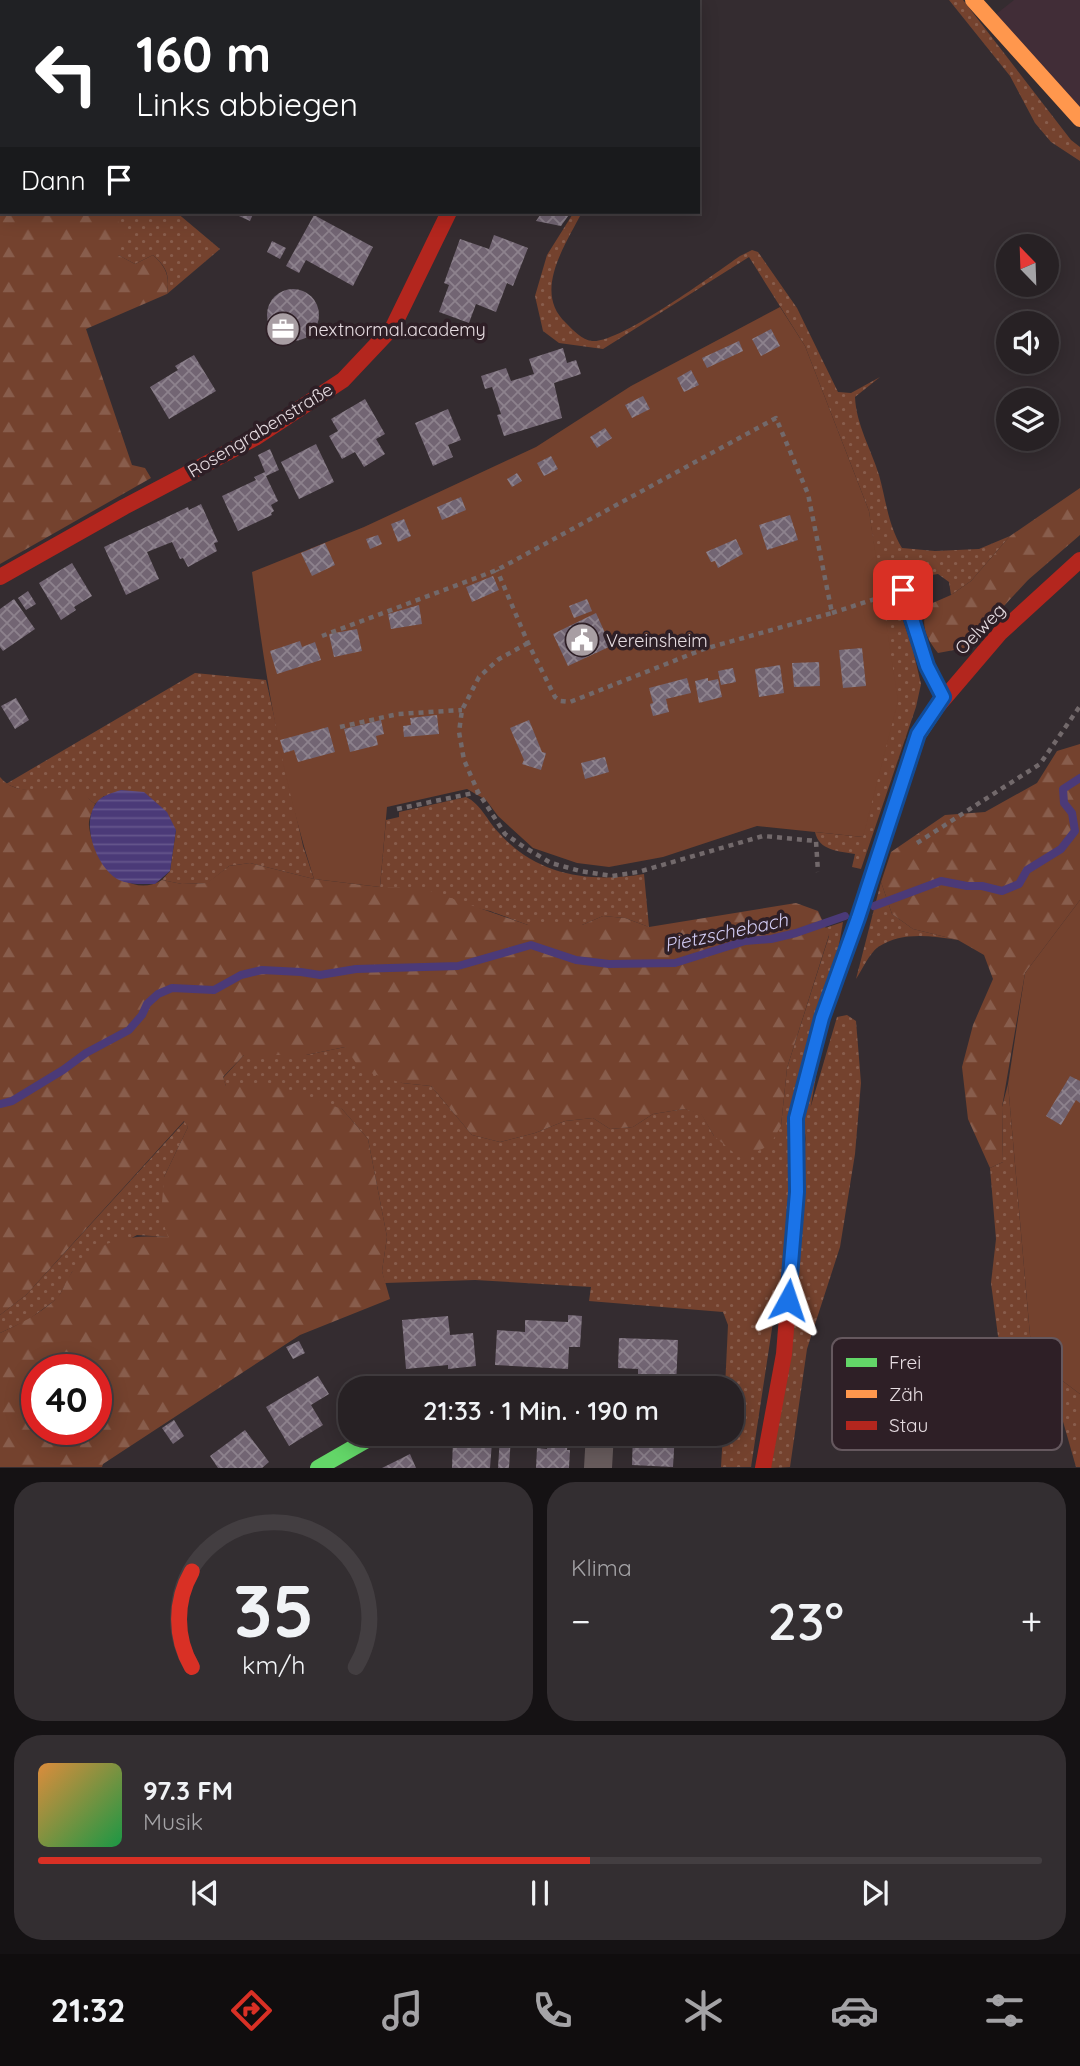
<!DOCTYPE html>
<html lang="de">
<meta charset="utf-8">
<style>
:root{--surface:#272124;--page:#332e31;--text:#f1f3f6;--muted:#a4a3a6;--line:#433e41;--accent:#d93025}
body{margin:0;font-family:Quicksand,sans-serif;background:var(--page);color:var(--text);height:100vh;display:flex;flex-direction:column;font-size:26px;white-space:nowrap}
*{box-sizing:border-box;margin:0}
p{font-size:23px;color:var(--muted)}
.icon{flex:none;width:38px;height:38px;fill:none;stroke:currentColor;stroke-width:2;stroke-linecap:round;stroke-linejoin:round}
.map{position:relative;height:1468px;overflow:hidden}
.details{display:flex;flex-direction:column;gap:14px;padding:14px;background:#151214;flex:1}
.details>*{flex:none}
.banner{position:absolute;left:0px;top:0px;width:700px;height:214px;box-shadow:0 4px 18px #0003,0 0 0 2px var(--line);background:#202124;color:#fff;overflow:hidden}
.needle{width:46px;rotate:337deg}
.tools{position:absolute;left:996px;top:234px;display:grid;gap:14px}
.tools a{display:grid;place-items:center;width:63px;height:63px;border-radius:50%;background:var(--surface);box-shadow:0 4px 18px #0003,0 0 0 2px var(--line);font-size:35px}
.speed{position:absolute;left:21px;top:1354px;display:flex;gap:14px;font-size:35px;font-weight:700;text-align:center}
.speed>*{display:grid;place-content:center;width:91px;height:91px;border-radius:50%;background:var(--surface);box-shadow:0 4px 18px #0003,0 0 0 2px var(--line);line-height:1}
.speed .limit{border:10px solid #d22;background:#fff;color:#111}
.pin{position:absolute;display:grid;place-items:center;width:60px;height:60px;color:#fff;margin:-30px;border-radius:14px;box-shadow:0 4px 10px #0006}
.me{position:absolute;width:77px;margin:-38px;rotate:5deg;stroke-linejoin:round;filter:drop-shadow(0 0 5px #0008)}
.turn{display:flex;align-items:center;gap:24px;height:147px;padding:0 21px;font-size:32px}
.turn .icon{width:91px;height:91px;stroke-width:2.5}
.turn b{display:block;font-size:49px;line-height:60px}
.then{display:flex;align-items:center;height:66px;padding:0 21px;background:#0003;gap:14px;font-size:26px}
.big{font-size:52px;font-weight:600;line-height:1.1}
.details .card{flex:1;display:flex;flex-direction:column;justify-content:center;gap:10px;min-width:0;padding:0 24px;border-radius:28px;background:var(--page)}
.details .dial{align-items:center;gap:0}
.dial svg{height:182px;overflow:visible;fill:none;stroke:var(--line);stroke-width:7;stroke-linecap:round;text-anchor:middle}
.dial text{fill:var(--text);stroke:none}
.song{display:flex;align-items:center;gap:21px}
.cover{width:84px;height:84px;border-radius:10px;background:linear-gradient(135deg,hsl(30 70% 55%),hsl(140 70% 35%))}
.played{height:7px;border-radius:4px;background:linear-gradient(90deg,var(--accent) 55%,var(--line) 55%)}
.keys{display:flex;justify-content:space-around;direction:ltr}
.heat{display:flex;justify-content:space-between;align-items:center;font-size:38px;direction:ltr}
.details .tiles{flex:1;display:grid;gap:14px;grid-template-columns:1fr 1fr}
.card:last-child{grid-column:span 2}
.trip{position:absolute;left:338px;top:1376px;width:406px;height:70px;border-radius:28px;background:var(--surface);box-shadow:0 4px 18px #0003,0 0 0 2px var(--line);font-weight:600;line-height:70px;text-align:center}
.tab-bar{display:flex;height:112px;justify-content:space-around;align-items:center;background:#100d0e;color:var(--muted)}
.tab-bar .icon{width:49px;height:49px}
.tab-bar .on{color:var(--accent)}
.tab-bar b{font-size:32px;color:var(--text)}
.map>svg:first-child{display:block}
.built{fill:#412d37}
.grass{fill:url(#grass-dots)}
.forest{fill:url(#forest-firs);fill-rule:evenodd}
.garden{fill:#74422e}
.water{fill:url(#water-rules)}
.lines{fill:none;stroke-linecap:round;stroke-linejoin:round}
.stream{stroke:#4b3a78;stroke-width:8}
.building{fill:url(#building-cross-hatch)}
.path{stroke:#72696b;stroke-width:4.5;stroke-dasharray:5 5;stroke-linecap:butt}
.lane{stroke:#675b5c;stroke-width:14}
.street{stroke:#675b5c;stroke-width:28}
.fast{stroke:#63d668;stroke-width:16}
.slow{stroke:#ff974d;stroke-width:16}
.jam{stroke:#b3261e;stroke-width:16}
.route-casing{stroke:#114b97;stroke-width:18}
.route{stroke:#1a73e8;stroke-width:12}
.labels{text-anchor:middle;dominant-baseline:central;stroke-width:7;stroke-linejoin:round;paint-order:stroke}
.poi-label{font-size:18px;fill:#e6dce1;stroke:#2e1f26;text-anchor:start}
.street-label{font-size:18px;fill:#e6dce1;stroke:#2e1f26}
.water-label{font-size:19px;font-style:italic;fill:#d2ccf4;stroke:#2e1f26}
.key{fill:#2e1f26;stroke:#65585e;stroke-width:2}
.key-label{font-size:19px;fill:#e6dce1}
</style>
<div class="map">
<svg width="1080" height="1468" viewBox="0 0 1080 1468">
<defs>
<pattern id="grass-dots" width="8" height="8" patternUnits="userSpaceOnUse" patternTransform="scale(1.75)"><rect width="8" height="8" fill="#74422e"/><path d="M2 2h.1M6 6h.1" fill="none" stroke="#885d4c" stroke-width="1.8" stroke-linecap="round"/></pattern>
<pattern id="forest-firs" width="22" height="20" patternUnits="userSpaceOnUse" patternTransform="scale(1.75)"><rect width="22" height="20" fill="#74422e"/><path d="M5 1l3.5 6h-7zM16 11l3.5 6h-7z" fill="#885d4c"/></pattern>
<pattern id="water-rules" width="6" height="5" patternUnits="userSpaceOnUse" patternTransform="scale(1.75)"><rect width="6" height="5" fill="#4b3a78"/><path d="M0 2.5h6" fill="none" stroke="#65568b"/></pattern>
<pattern id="building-cross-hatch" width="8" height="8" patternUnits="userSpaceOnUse" patternTransform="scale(1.75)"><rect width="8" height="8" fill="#726573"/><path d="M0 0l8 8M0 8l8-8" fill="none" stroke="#8d828d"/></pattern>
</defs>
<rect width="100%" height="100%" fill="#342c30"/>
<path class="built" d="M1014,0H1080V119L990,19Z"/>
<path class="grass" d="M949,0H963L1071,140L1080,147V161L1051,142L1035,123L1010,76Z
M111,212H176L220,249L167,294C170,276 167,267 153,255L135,264L118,255L115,215Z
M574,212H582C566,244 532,292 566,323C573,330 582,340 592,341C619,344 714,274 740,256L752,250L758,252L797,308L838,392L851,393L880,377L855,397C856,424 871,449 879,475C886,500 888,525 902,548L935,551L979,549L1010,536L971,581L951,595L949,582L938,574L900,580L893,590L913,650L921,684L916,707L861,869L852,867L855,854C839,851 819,851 815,832L863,837L881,600L869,511L805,346L749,257L603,349L559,343L543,331L535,296L547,255Z
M195,673L266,680L303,846L314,879L250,863L229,866L208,883L182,884L162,880L170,871L176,830L104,796L95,804C66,780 59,793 27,790C20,790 12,786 6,784Z
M466,797C481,804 488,822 499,833C537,876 591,883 644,874L649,927L625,918L603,916L582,925H528L490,911L380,887L386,820L399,817V812Z
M881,882L892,914L913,929L958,940C930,936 903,931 878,947C869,954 862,970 856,979Z
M843,922L773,1322L751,1467H721L723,1433H732V1388H725L728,1325L723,1312L589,1301L591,1287L475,1280L385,1283L382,1271L387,1237L368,1139L342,1109L244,1087L226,1086L223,1078L244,1055H306L345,1047L402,1083L431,1086L472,1135L500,1142L535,1133L565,1121L593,1118L610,1129L633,1127L653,1114L684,1109L701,1113L714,1136L781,1126L787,1068L829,936L825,928Z
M847,1015L856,1021L861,1083L855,1154L840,1247L807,1349L790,1467L770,1468L808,1116L837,1017Z
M1008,1084L1032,1358L1080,1394V1467H1076L1060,1411L1016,1367L998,1336L991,1283L996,1239L990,1168L1003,1162L1002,1107Z
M185,1121L188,1127L164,1177L168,1237L137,1235L72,1272L58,1298L28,1320L0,1333V1315L26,1295Z"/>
<path class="forest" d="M0,157L2,212H111L115,215L125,235L118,255L135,264L153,255C166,267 170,276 167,294L86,329L132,465L145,468L151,478L0,564Z
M1080,488V535L1028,580L965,648L938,653C925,637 920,624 928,605L951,595L971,581L1010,536Z
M1080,744V900L1025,973L1002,1107L1003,1162L990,1168L968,1119L962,1067L973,1025L993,979L984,955L958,940L913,929L892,914L881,882L891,852L945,815L985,812L1037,783L1057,751Z
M0,777C21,803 56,778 82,793C86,796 91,801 95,804C93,811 88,819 89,826C92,858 128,901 162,880L182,884L207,883L229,866L250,863L314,879L380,887H419L528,925H582L603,916L625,918L649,927L796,903L818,911L829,935L787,1068L781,1126L770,1145L750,1155L733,1152L714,1136L701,1114L684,1109L653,1114L633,1127L610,1129L593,1118L565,1121L535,1133L500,1142L472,1135L431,1086L402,1083L361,1070L345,1047L306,1055H244L223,1077L226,1086L274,1085L342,1109L368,1139L387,1237L382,1271L390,1299L300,1335L103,1464L102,1467H0V1333C20,1324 39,1314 55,1300C63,1293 65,1281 72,1272C96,1239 129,1235 168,1237L161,1216L164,1177L188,1127L184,1121L26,1295L0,1315ZM37,1370H96V1430H37Z"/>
<path class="garden" d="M780,307L805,346L869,511L898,701L863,837L757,826L663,857L609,867L577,863L533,848L498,816L486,800L467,789L387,807L380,887L314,879C282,780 265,675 252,572L364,527L536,447L631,386Z
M1080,900V1394L1032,1358L1008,1084L1025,973Z"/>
<path class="water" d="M121,790L144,792L167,812L176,830L170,871L155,884C142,884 128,885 117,879C96,866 80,823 97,802C103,795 112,793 121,790Z"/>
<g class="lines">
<path class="stream" d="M874,906L941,881L967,886H982L1002,891L1019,884L1027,870L1061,849L1075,831L1072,813L1064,803L1063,789L1080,778
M0,1104L12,1101L63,1070L86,1053L129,1030L142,1015L147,1004L158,994L172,988L214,990L241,975L262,970L301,972L320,975L356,969L458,966L531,945L576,960L609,964L675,963L745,941L771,939L796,933L845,916"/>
</g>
<path class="building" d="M230,212H254L250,221Z
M542,212H571L561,226L536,221Z
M314,215L373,247L353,286L306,260L299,273L286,266Z
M494,235L528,248L513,286L507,283L496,312L476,304L469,323L439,312L449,285L444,283L460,239L489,249Z
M272,241L286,248L280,259L267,252Z
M267 315a26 26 0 1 1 52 0a26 26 0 1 1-52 0Z
M771,329L780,346L761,356L752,339Z
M739,341L743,351L707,368L702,358Z
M563,348L567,363L576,360L581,374L554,383L562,418L504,436L497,415L501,414L492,387L485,389L481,376L506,368L511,381L534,374L529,359Z
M194,355L216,391L169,419L150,387L178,370L175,366Z
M691,370L699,385L684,392L677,378Z
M643,396L650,409L632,418L625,405Z
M365,399L385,434L376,439L385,454L364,467L355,452L342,459L329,436L338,431L331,419Z
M448,409L461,440L448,445L453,457L433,466L415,423Z
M605,428L612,438L597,448L590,437Z
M316,444L334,482L299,499L281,462Z
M270,449L279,470L266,476L278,501L271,505L274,511L271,513L272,515L238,531L222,496L256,480L254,477L265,472L258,455Z
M551,456L558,469L544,476L537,463Z
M517,473L522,481L512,487L507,479Z
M461,497L466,510L442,520L437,507Z
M201,504L218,542L214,543L217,551L188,567L183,558L180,559L172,542L147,552L159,579L126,595L104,547L188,507L189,510Z
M790,515L798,540L767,550L759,525Z
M404,519L411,536L398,542L391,524Z
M378,535L382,544L370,549L366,539Z
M736,539L743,554L718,568L715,561L711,562L706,552Z
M325,543L335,565L312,576L301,553Z
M72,563L92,596L74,607L76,610L61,620L39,583Z
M493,576L499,590L472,602L466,587Z
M28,591L36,604L26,610L18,598Z
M14,599L35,629L3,651L0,647V609Z
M587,599L592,611L574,618L569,606Z
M419,605L422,624L391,629L388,614Z
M596,613L611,646L568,666L553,634Z
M357,629L362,651L334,657L329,634Z
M300,641L302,647L315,642L321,660L277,674L270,651Z
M862,648L866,686L843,688L839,650Z
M819,662L820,686L794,687L792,663Z
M780,665L784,693L759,697L755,669Z
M733,668L736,682L721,685L718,671Z
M687,678L691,693L666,699L669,712L653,716L650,704L653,703L649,688Z
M708,678V681L718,679L722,697L699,703L695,681Z
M16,698L29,720L15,729L1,706Z
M437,715L439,734L404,737L403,726L411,725L410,718Z
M381,720L384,734L376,736L378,745L350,752L344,729Z
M529,720L542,752L546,753L541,770L522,764L524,760L510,728Z
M328,727L335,752L298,762L294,750L284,753L280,740Z
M605,757L609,772L585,779L581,763Z
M1070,1076L1080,1081V1103L1076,1100L1061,1125L1046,1116Z
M568,1315L582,1316L580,1347H569L568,1369L495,1365L497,1330L525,1332V1320L568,1322Z
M448,1316L450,1335L473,1333L476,1366L448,1369V1365L406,1369L402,1320Z
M619,1338L678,1340L676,1386L638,1385V1369L618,1368Z
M299,1341L305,1353L293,1359L286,1347Z
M318,1376L329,1394L311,1405L323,1425L289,1446L266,1407Z
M174,1420L184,1436L173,1444L162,1428Z
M245,1430L269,1462L262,1468H218L210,1456Z
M633,1433H675L673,1467L632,1465Z
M500,1436H511L509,1468H498Z
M548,1438L568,1439L567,1450H570L569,1468H536L537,1448L547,1449Z
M453,1439L492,1442L490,1468H452Z
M410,1454L416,1468H382Z"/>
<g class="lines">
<path class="path" d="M832,613L884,596
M322,636L497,570L776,418L808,494L832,613L704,649L570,702L560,701L555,697L528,643L497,570
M528,643L499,659L479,677L462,710L459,732L464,760L478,792L505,834L524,847L551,863L580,871L612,876L638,872L763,836L816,841L818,872
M340,727L398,714L462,710
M397,809L478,792
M917,843L1040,764L1080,706"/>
<path class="lane" d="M903,590L927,666L941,694"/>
<path class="street" d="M485,2V0
M598,1468L600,1433"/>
<path class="fast" d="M823,1015L858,918L918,735L936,708
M318,1468L379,1433"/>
<path class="slow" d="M973,0L1080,119"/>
<path class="jam" d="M0,577L124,507L255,438L343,380L393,327L449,212
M936,708L1000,633L1080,560
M763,1468L784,1354L797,1192L796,1118L823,1015"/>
</g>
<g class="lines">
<g class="route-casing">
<path id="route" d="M788,1300L797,1192L796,1118L822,1018L858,918L918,734L943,697L927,666L903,590"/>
</g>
<use href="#route" class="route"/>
</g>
<defs>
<g id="office-disc" transform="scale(1.75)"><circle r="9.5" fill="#a89ea3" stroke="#2e1f26"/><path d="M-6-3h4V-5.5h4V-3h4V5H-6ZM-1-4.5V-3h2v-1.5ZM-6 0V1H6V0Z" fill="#fff"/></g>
<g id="civic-disc" transform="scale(1.75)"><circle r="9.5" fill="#a89ea3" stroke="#2e1f26"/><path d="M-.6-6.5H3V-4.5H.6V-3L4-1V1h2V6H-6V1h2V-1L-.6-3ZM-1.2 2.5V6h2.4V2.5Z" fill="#fff"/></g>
</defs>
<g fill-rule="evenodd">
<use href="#office-disc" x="283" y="329"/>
<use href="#civic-disc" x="582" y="640"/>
</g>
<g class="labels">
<g class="poi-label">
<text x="308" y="329">nextnormal.academy</text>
<text x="606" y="640">Vereinsheim</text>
</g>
<g class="street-label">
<text transform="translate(260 430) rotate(-31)">Rosengrabenstraße</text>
<text transform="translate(980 629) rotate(-46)">Oelweg</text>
</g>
<g class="water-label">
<text transform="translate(726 932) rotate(-12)">Pietzschebach</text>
</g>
</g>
<rect x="832" y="1338" width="230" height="112" rx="10" class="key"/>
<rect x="846" y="1358" width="31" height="9" fill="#63d668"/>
<rect x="846" y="1390" width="31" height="8" fill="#ff974d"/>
<rect x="846" y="1421" width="31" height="9" fill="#b3261e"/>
<g class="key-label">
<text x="889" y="1369">Frei</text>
<text x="889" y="1401">Zäh</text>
<text x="889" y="1432">Stau</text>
</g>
</svg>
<div class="tools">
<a><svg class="needle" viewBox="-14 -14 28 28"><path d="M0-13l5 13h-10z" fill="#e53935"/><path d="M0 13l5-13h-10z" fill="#a4a3a6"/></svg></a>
<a><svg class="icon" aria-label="sound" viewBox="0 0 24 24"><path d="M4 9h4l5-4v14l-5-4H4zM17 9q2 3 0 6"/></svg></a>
<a><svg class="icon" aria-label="layers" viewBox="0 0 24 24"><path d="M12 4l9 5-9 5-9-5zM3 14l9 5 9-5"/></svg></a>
</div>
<div class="speed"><div class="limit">40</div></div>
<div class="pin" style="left:903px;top:590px;background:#d93025"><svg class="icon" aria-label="arrive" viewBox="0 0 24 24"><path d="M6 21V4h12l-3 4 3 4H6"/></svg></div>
<svg class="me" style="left:788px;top:1300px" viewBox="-20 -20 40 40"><path d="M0-17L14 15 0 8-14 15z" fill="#1a73e8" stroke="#fff" stroke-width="4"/></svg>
<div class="trip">21:33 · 1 Min. · 190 m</div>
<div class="banner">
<div class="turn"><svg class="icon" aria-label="left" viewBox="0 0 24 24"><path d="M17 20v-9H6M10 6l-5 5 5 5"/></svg><div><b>160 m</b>Links abbiegen</div></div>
<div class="then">Dann<svg class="icon" aria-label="arrive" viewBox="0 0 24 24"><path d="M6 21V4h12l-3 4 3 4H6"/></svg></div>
</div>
</div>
<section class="details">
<div class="tiles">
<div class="card dial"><svg viewBox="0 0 100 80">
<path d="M14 69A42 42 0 1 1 86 69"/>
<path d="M14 69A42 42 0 0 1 14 27" stroke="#d93025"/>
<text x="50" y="56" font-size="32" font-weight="700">35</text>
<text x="50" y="72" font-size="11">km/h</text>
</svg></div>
<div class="card"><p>Klima</p>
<div class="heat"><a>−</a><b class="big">23°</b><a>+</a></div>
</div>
<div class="card">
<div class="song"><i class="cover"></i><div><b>97.3 FM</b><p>Musik</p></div></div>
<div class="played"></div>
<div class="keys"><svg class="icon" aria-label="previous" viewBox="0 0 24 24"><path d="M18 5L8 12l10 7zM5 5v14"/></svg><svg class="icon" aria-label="pause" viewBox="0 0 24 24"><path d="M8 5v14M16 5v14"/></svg><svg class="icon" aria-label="next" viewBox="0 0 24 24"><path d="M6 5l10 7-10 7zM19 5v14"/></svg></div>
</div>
</div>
</section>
<nav class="tab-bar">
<b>21:32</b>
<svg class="icon on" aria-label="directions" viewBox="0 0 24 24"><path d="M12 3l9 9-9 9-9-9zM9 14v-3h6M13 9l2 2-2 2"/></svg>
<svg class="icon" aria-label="music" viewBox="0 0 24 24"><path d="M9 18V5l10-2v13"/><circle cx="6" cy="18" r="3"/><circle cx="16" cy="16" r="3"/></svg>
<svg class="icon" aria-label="phone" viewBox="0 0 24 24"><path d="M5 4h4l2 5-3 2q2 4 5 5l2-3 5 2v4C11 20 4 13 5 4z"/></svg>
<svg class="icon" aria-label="climate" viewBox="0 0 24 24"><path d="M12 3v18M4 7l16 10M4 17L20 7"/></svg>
<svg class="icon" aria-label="car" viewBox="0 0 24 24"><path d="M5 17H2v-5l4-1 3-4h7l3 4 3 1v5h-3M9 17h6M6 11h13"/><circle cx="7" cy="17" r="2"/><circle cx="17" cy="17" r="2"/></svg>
<svg class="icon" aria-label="filters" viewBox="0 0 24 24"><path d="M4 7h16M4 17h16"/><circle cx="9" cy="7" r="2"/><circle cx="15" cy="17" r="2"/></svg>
</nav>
